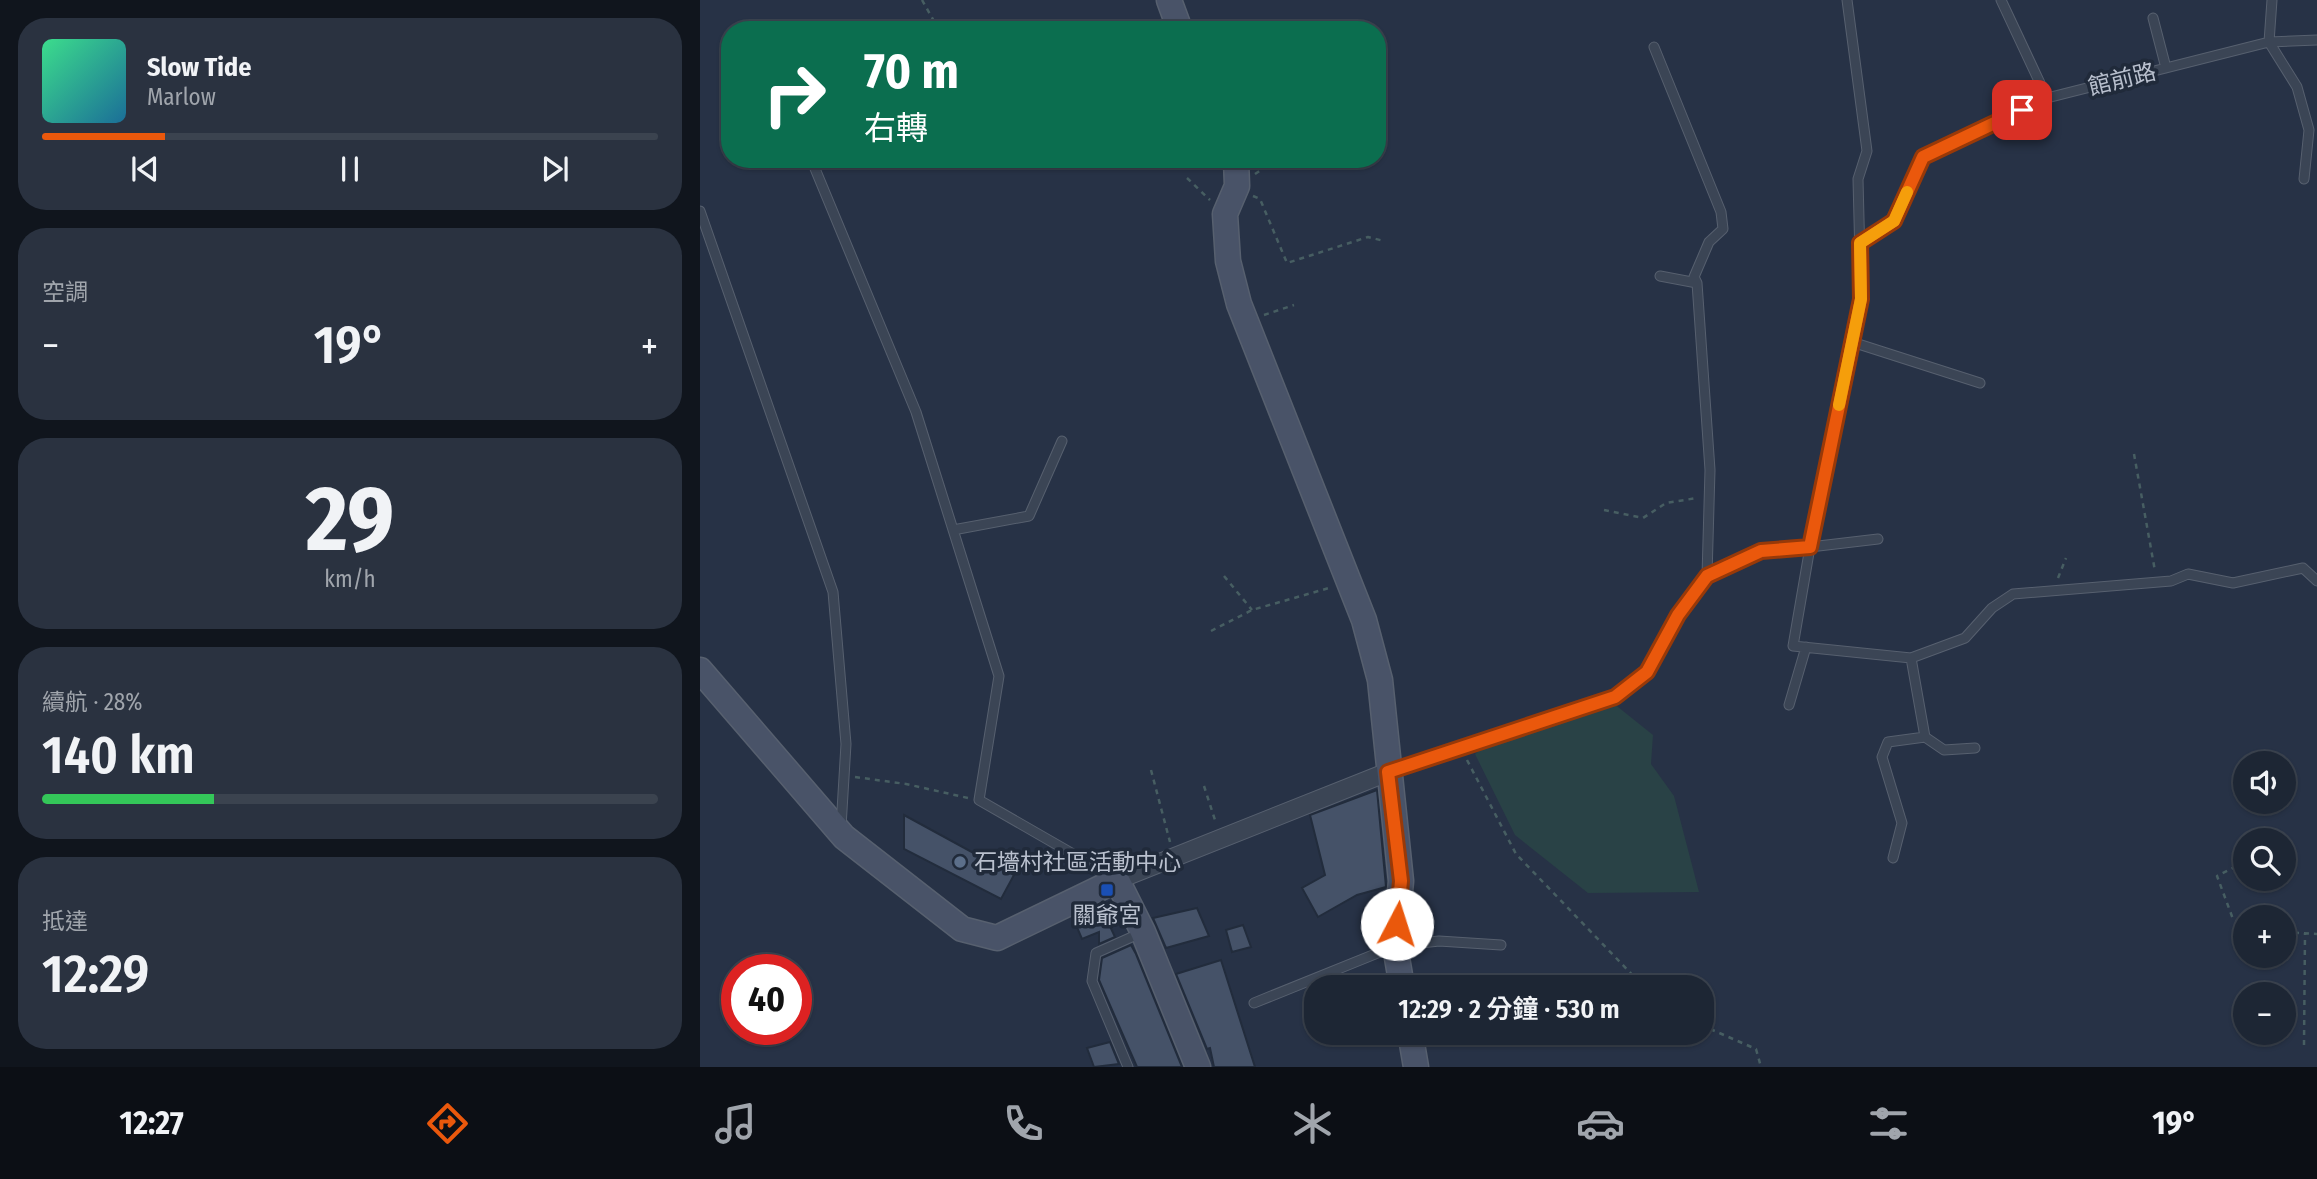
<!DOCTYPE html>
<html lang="zh-TW">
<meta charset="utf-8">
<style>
:root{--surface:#1d2634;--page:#2a3240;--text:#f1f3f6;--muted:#a0a5ac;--line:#3b434f;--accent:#ea580c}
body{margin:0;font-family:"Fira Sans Condensed","Noto Sans TC",sans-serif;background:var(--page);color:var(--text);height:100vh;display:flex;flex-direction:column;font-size:26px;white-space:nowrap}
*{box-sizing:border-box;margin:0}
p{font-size:23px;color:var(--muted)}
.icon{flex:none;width:38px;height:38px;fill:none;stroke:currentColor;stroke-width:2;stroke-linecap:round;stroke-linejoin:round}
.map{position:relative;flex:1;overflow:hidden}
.sheet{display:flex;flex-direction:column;gap:18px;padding:18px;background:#10151d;width:700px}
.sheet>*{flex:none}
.top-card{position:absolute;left:21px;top:21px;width:665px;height:147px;border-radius:28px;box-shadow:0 2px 5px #0004,0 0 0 2px var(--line);background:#0b6e4f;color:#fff;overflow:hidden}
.tools{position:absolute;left:1533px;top:751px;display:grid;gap:14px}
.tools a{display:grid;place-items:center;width:63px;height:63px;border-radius:50%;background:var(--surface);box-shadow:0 2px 5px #0004,0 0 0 2px var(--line);font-size:35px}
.speed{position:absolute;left:21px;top:954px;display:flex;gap:14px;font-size:35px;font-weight:700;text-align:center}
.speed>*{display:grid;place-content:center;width:91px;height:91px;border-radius:50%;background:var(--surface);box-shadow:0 2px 5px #0004,0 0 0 2px var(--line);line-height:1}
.speed .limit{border:10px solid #d22;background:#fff;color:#111}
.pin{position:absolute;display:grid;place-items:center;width:60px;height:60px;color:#fff;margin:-30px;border-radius:14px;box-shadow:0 4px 10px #0006}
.me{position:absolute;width:77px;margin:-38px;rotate:5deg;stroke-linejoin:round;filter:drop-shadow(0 0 5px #0008)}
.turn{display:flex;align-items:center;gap:24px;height:147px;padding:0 28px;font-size:32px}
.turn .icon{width:91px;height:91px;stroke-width:2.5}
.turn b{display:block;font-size:49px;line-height:60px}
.big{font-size:52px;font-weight:600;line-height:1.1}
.sheet .widget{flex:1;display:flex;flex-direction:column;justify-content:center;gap:10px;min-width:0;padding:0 24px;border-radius:28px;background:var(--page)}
.sheet .dial{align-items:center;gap:0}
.dial b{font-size:91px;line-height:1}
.song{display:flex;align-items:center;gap:21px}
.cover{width:84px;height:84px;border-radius:10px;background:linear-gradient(135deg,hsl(150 70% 55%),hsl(200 70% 35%))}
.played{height:7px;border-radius:4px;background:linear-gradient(90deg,var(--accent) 20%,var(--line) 20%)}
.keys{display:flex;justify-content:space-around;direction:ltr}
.heat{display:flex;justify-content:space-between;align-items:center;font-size:38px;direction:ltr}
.charge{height:10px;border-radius:5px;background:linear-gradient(90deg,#34c759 28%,var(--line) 0)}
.trip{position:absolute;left:604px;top:975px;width:410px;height:70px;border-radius:28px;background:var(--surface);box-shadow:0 2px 5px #0004,0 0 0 2px var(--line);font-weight:600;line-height:70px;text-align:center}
.tab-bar{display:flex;height:112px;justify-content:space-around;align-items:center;background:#0c0f15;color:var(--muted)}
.tab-bar .icon{width:49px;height:49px}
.tab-bar .active{color:var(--accent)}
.tab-bar b{font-size:32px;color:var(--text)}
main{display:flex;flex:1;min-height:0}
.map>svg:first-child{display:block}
.green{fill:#294246}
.building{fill:#455268;stroke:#222c3c;stroke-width:2}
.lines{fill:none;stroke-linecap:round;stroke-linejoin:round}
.lane-casing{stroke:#57606f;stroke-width:11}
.street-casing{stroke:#57606f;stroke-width:20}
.secondary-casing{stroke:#57606f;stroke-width:27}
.path{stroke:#475e62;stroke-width:2.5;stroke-dasharray:5 5;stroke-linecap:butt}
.lane{stroke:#3b4555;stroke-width:9}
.street{stroke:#3b4555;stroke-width:18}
.secondary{stroke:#495368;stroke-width:24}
.route-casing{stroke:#983908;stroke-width:18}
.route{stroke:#ea580c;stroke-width:12}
.slow{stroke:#f59e0b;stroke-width:12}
.service-dot{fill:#5c6f8a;stroke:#202a3a;stroke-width:2.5}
.transit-dot{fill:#1a4fb4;stroke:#202a3a;stroke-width:2.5}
.labels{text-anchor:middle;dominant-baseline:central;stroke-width:7;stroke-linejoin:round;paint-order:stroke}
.street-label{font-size:23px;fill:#b9c0ce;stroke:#202a3a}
.poi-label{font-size:23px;fill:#b9c0ce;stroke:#202a3a;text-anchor:start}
</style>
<main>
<section class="sheet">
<div class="widget">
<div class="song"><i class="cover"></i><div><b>Slow Tide</b><p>Marlow</p></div></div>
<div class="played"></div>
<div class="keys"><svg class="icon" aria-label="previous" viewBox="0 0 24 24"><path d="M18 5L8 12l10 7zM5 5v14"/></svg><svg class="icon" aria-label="pause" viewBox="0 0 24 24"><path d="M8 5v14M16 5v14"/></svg><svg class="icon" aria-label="next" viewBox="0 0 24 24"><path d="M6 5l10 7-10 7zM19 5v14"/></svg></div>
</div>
<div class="widget"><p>空調</p>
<div class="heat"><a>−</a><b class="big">19°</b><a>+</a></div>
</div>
<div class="widget dial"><b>29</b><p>km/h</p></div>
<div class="widget"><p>續航 · 28%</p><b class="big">140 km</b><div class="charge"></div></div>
<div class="widget"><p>抵達</p><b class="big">12:29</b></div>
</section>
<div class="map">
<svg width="1617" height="1067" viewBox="0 0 1617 1067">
<rect width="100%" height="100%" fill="#273246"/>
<path class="green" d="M913,703L953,735L951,764L974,796L999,892L888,893L815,835L775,754L786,744Z"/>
<path class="building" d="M677,790L686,887L657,895L618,917L602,888L625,875L610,815Z
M204,815L314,875L301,899L204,849Z
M400,905L415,937L399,944V932L382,939L373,918Z
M497,908L509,936L466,948L453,918Z
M543,925L551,947L532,952L526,930Z
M431,945L436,954L482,1067H437L399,980L402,958Z
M521,960L555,1067H514L510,1048L507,1049L476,974Z
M410,1042L419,1064L394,1067L387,1048Z"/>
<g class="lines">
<g class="lane-casing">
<path id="lane" d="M1147,0L1167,151L1158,179L1161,299L1110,547L1178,539
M1301,0L1347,98
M1572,0L1569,42L1597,87L1609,130L1604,179
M1453,18L1466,68
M954,47L1021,212L1023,229L1009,242L994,277L997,283L1010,470L1007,576
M111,159L216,412L299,676L279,800L413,877
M0,211L133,592L146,744L141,827
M1160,243L1194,221L1223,157L1347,98L1569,42L1617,40
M960,276L997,283
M1152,342L1280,383
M253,530L329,516L362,441
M1089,705L1106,647
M1225,737L1244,750L1275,748
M693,770L915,697L947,672L978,615L1007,576L1061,551L1110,547L1093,646L1211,658L1265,638L1292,608L1313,594L1471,581L1488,574L1533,583L1603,568L1617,581
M1193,858L1202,823L1182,757L1188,742L1225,737L1211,658
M554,1003L695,946L739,941L801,945
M428,1067L392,981L396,953L443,932"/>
</g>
<g class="street-casing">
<path id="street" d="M417,880L688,772"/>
</g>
<g class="secondary-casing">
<path id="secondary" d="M469,0L480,30
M536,159L537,186L525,214L528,261L539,304L664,620L680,680L701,881L695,946L702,987
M0,670L144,837L262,929L297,938L417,880L443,932L498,1067
M710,1032L716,1067"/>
</g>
<path class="path" d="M222,0L239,30
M555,174L577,159
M487,178L510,200
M553,196L560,199L587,263L668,237L684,241
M564,315L594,305
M1434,454L1455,571
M904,510L943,518L966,503L997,498
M524,576L552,610
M1358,578L1366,558
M511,631L552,610L629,588
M767,760L816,854L944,987
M451,770L470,842
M155,777L206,784L268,798
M504,786L516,823
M1545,862L1517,876L1533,919L1545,926
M1584,932L1617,934
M1001,1025L1056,1049L1061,1067
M1604,1045L1605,933"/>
<use href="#lane" class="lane"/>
<use href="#street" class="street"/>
<use href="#secondary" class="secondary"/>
</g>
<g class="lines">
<g class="route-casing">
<path id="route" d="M697,924L701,881L688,772L915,697L947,672L978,615L1007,576L1061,551L1110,547L1161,299L1160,243L1194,221L1223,157L1322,110"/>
</g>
<use href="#route" class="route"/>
<path class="slow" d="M1139,405L1161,299L1160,243L1194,221L1207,192"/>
</g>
<circle class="service-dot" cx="260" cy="862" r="7"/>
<rect class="transit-dot" x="400" y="883" width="14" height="14" rx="3.5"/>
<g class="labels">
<g class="street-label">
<text transform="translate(1422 79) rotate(-14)">館前路</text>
</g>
<g class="poi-label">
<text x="274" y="862">石墻村社區活動中心</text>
<text x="407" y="915" text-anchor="middle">關爺宮</text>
</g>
</g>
</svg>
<div class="tools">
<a><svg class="icon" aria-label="sound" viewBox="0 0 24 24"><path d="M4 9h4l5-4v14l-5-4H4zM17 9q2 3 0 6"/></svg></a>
<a><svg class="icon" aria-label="search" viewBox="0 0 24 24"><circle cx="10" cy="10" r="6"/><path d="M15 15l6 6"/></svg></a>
<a>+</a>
<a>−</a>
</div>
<div class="speed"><div class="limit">40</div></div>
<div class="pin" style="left:1322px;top:110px;background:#d93025"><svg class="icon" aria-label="arrive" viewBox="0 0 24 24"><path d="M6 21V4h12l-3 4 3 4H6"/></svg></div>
<svg class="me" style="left:697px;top:924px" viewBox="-20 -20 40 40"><circle r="19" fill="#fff"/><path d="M0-13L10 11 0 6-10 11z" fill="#ea580c"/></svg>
<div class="trip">12:29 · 2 分鐘 · 530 m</div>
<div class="top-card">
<div class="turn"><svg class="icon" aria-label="right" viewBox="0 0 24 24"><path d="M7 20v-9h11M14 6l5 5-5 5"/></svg><div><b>70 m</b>右轉</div></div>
</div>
</div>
</main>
<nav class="tab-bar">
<b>12:27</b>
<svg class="icon active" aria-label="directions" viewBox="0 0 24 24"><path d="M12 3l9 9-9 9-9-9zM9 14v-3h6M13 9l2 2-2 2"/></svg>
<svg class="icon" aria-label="music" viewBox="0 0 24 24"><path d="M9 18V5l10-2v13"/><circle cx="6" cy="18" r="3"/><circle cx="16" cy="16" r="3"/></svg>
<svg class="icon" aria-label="phone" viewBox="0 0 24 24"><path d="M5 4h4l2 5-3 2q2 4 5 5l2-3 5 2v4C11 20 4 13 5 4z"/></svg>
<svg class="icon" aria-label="climate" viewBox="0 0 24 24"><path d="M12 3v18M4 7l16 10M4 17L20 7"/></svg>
<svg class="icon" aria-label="car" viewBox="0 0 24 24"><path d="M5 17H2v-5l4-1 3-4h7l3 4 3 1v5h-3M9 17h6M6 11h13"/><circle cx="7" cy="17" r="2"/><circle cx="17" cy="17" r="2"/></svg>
<svg class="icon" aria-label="filters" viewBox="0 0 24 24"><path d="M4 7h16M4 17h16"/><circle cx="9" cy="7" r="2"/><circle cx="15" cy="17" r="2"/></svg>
<b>19°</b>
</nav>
